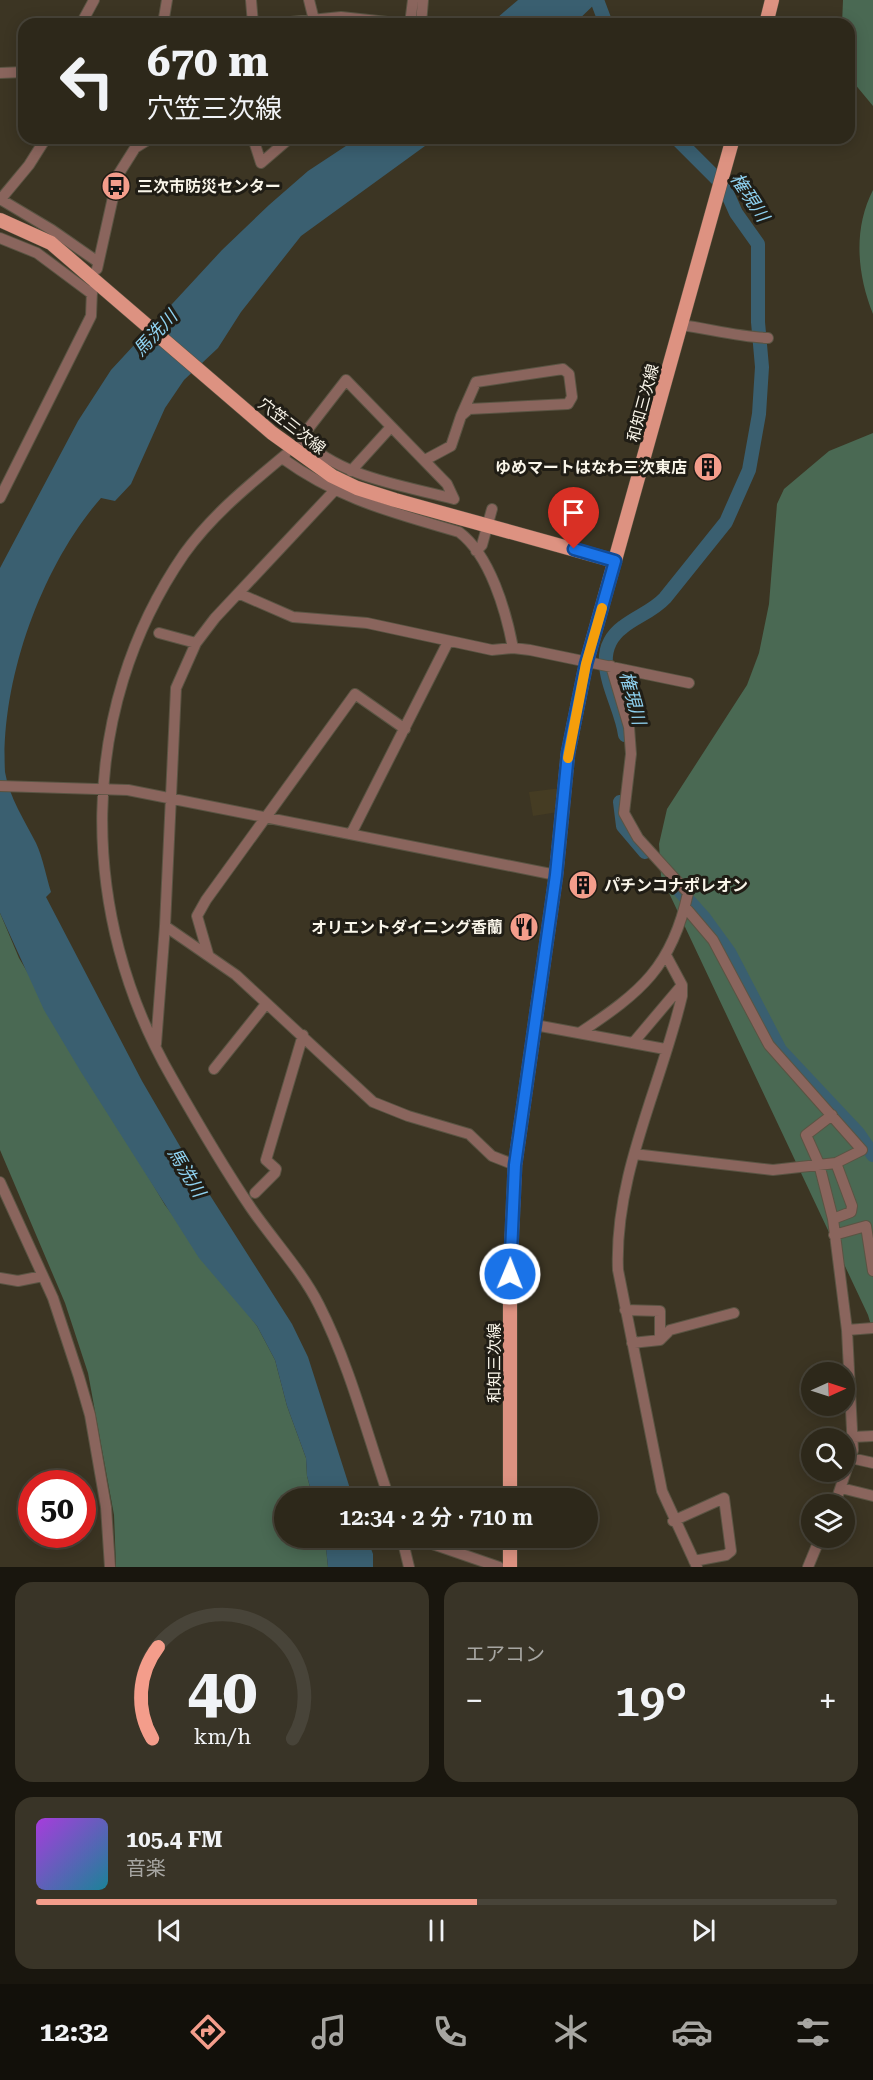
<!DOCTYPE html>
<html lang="ja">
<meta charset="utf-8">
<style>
:root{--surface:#2d281a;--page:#393427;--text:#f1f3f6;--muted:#a7a6a2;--line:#484439;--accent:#f49d8b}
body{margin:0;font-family:"Roboto Serif","Noto Sans JP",serif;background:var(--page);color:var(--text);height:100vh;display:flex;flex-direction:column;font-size:22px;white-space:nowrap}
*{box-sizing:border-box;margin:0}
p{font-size:20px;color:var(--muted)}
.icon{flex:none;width:33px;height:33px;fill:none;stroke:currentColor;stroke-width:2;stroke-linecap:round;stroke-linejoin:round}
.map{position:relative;height:1567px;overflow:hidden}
.sheet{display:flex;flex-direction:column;gap:15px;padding:15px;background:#19160e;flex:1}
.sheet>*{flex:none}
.guide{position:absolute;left:18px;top:18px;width:837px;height:126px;border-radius:18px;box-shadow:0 3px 15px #0003,0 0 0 2px var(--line);background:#2d281a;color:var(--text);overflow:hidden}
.needle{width:39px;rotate:87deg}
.controls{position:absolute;left:801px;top:1362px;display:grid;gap:12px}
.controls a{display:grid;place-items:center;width:54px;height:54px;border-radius:50%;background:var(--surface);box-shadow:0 3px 15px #0003,0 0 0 2px var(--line);font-size:30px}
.speed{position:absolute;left:18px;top:1470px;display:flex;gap:12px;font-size:30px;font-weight:700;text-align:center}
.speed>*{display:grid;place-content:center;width:78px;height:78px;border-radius:50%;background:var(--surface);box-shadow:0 3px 15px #0003,0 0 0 2px var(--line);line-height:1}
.speed .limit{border:9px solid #d22;background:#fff;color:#111}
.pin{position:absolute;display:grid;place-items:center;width:51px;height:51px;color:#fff;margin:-62px -26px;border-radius:50% 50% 50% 0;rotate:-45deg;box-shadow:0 0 6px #0007}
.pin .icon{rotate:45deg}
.me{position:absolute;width:66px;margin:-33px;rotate:1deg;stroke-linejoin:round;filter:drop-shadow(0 0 4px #0008)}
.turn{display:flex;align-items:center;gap:21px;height:126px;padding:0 30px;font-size:27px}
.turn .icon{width:78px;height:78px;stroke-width:2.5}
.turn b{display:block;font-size:42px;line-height:51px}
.big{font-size:45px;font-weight:600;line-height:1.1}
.sheet .tile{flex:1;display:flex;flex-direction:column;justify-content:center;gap:9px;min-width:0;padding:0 21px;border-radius:18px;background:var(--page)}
.sheet .dial{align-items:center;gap:0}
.dial svg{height:156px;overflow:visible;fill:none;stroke:var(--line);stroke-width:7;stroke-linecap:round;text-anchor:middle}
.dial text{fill:var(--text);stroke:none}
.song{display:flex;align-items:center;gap:18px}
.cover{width:72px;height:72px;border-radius:9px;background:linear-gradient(135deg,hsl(280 70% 55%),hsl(190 70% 35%))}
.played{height:6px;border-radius:3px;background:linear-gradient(90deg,var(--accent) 55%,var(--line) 55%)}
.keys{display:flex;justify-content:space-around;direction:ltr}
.heat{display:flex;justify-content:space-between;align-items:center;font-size:33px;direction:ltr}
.sheet .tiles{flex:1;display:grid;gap:15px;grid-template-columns:1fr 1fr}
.tile:last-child{grid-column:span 2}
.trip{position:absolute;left:274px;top:1488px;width:324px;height:60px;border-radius:30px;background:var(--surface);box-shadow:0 3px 15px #0003,0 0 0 2px var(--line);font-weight:600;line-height:60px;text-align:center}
.dock{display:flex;height:96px;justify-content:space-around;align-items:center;background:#12100a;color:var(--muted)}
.dock .icon{width:42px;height:42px}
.dock .on{color:var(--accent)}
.dock b{font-size:27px;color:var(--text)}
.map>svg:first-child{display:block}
.built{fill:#453c23}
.green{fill:#4a6953}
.water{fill:#3a5f70}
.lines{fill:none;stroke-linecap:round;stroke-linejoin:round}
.river{stroke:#3a5f70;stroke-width:14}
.minor-casing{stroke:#5a5443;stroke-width:12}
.major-casing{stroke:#5a5443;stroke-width:15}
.minor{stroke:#8a655d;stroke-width:10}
.major{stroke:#dd9281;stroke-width:14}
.route-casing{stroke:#114b97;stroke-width:15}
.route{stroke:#1a73e8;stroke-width:10}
.slow{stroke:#f59e0b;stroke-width:10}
.labels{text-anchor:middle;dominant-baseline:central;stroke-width:6;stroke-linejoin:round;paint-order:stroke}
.poi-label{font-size:16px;font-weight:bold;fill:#f9f5e9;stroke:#201d15;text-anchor:start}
.street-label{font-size:16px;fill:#f9f5e9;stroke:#201d15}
.water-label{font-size:18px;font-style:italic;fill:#8fd2f1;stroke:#201d15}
</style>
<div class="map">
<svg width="873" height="1567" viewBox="0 0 873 1567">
<rect width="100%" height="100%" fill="#3c3523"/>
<path class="built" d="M561,788L558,812L533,816L529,792Z"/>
<path class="green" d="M843,0H873V106L849,77V24H842Z
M873,190V314C857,274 853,229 873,190Z
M873,433V1332L868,1315L661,876L659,844L667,809L747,685L759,653L769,604L777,504L784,489L829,451Z
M0,913L19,958L165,1205L257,1326L275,1360L287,1406L306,1458L307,1476L313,1498H285V1538H325L328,1567H116L114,1515L88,1373L65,1303L0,1150Z"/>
<path class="water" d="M518,0H599L574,24H490Z
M358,138H436L301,236L241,312L218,348L184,380L165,408L131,484L115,501L101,498C42,565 0,681 5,772C9,797 25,821 36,843C43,858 46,876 51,892L46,897L142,1081L192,1167L292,1324L308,1357L353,1498H313L307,1476L306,1458L287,1406L275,1360L257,1326L199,1258L81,1072L44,1010L0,913V568L78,421L111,370L222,250L269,205L308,171Z
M325,1538H367L373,1554V1567H328Z"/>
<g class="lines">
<path class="river" d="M597,0L606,24
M625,735C621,701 585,655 623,627C637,616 653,611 665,598L726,522L749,470L759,414L762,367L758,322V244L736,213L724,186L676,138
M620,802L623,826L645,852
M680,891L705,919L729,952L780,1050L858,1133L873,1155"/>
<g class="minor-casing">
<path id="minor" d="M251,0L253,24
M309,0L314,20
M81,24L94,0
M163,24L167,0
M271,24L341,17L406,24
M410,24L413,0
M421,24L423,0
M0,73L24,72
M253,138L261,163L290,138
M0,199L52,230L98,262
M0,200L29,165L46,138
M0,238L37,253L92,294
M97,269L118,175L135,148L151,138
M681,325C710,329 739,337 768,338
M346,380L447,484L454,499C402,485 341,478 301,438Z
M285,455C248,486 212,515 184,554C76,711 78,915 172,1078C197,1122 223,1167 251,1208C273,1240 302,1271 319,1305C350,1366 367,1434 389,1498
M282,458C340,500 392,512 459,532C490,555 506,611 513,648
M425,460L451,446L461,416L469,409L568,404L572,397L569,374L563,369L476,382L461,416
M351,471L390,428
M0,498L91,316L92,290
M476,551L482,545L492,509
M240,594L293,617L367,623L492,650L513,648L530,650L689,683
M159,633L196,643
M0,786L128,790L556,875
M351,834L448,642
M165,926L236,975L373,1102L408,1116L469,1134L492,1156L515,1165
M208,954L197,916L206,900L355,694L405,729
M667,957L682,985V996C661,1086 614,1175 618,1270L662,1491L697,1567
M535,1025L665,1049
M581,1032C641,992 672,967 688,893L638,838L624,813L631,754L629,727L611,666
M633,1043L682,985
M156,1044L165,926L176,688L196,643L215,618L334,491
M214,1069L266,1004
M832,1115L806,1135L819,1164L833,1219L847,1330L853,1450L835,1504
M634,1154L773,1170L836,1163L862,1150L769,1045L713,940L685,907
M0,1182L53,1298L79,1377L90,1415L106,1507L110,1567
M255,1193L275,1173L276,1169L266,1160L303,1035
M833,1219L851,1212L852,1206L836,1163
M834,1235L866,1226L873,1271
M0,1278L18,1281L43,1276
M625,1310L660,1311V1340
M847,1330L873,1328
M632,1343L660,1340L670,1330L734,1313
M853,1437L873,1436
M851,1458L873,1463
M841,1488L873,1496
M673,1521L724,1498L731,1551L726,1555L694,1561
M402,1538H415L499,1567
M402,1538L409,1567
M808,1567L820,1538"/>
</g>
<g class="major-casing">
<path id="major" d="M766,24L772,0
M0,220L51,243L272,433L332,476L357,488L395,500L615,561
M510,1498V1274L515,1165L556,875L568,753L586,664L733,138
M510,1567V1538"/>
</g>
<use href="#minor" class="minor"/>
<use href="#major" class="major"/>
</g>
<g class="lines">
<g class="route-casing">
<path id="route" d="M510,1274L515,1165L556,875L568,753L586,664L615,561L574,549"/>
</g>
<use href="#route" class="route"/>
<path class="slow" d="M568,758L586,664L602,608"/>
</g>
<defs>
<g id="bus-disc" transform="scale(1.5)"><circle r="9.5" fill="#f49d8b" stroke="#201d15"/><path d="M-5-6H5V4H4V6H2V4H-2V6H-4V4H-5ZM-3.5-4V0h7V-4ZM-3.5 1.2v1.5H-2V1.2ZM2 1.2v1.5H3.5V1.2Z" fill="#111"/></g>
<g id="building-disc" transform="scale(1.5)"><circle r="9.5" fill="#f49d8b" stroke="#201d15"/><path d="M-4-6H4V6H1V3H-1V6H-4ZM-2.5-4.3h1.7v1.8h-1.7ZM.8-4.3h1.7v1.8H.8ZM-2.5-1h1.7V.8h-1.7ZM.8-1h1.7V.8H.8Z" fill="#111"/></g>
<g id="restaurant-disc" transform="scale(1.5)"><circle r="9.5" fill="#f49d8b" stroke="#201d15"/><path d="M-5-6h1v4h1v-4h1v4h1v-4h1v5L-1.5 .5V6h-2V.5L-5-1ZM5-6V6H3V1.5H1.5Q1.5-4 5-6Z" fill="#111"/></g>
</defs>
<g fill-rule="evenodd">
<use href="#bus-disc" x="116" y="186"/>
<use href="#building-disc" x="708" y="467"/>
<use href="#building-disc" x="583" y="885"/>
<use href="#restaurant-disc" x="524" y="927"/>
</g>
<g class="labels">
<g class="poi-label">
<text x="137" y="186">三次市防災センター</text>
<text x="687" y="467" text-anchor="end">ゆめマートはなわ三次東店</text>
<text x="604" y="885">パチンコナポレオン</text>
<text x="503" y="927" text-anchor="end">オリエントダイニング香蘭</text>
</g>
<g class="street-label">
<text transform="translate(643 403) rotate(-75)">和知三次線</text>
<text transform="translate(292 426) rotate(38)">穴笠三次線</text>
<text transform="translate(494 1363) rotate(-90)">和知三次線</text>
</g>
<g class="water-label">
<text transform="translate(750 197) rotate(57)">権現川</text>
<text transform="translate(155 333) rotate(-47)">馬洗川</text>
<text transform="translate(633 698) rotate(75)">権現川</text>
<text transform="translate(187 1172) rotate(59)">馬洗川</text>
</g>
</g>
</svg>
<div class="controls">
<a><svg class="needle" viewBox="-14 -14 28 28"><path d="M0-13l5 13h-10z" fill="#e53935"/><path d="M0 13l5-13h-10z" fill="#a7a6a2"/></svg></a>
<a><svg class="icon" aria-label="search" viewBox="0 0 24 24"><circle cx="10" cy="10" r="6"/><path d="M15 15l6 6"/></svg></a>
<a><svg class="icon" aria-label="layers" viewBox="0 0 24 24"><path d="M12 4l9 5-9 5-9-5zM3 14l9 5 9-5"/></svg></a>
</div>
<div class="speed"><div class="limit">50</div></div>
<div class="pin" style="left:574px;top:549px;background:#d93025"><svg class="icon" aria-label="arrive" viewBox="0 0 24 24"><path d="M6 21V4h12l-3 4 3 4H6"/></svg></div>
<svg class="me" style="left:510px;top:1274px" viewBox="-20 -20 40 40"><circle r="17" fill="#1a73e8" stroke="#fff" stroke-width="3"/><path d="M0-11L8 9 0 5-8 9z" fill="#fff"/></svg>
<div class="trip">12:34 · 2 分 · 710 m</div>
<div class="guide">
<div class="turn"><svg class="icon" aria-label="left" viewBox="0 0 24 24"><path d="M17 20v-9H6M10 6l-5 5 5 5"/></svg><div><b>670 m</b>穴笠三次線</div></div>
</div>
</div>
<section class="sheet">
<div class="tiles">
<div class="tile dial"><svg viewBox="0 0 100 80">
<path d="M14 69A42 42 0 1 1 86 69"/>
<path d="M14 69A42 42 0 0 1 17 22" stroke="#f49d8b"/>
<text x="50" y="56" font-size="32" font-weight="700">40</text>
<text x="50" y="72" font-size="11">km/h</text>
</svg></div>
<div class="tile"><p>エアコン</p>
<div class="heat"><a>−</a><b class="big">19°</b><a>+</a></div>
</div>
<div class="tile">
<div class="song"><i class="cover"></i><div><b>105.4 FM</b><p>音楽</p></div></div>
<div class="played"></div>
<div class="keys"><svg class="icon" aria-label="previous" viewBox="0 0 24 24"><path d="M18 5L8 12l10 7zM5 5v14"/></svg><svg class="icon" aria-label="pause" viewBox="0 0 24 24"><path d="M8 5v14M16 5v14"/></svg><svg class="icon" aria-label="next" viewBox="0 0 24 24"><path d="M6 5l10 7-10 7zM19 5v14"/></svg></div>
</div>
</div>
</section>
<nav class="dock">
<b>12:32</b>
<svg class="icon on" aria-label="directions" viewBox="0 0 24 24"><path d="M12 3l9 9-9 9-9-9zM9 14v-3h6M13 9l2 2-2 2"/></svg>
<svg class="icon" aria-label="music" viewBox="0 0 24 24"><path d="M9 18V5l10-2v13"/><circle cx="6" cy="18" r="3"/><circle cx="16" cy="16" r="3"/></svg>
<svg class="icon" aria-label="phone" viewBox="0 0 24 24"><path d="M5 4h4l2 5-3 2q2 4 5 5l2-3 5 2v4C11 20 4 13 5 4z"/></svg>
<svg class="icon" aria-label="climate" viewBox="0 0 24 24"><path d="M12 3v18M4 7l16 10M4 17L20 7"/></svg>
<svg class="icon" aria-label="car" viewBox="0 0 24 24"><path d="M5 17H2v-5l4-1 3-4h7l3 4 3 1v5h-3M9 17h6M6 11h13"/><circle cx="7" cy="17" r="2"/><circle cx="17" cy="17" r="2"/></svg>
<svg class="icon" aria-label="filters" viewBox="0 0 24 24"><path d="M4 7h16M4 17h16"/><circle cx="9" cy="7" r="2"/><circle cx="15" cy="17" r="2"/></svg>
</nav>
